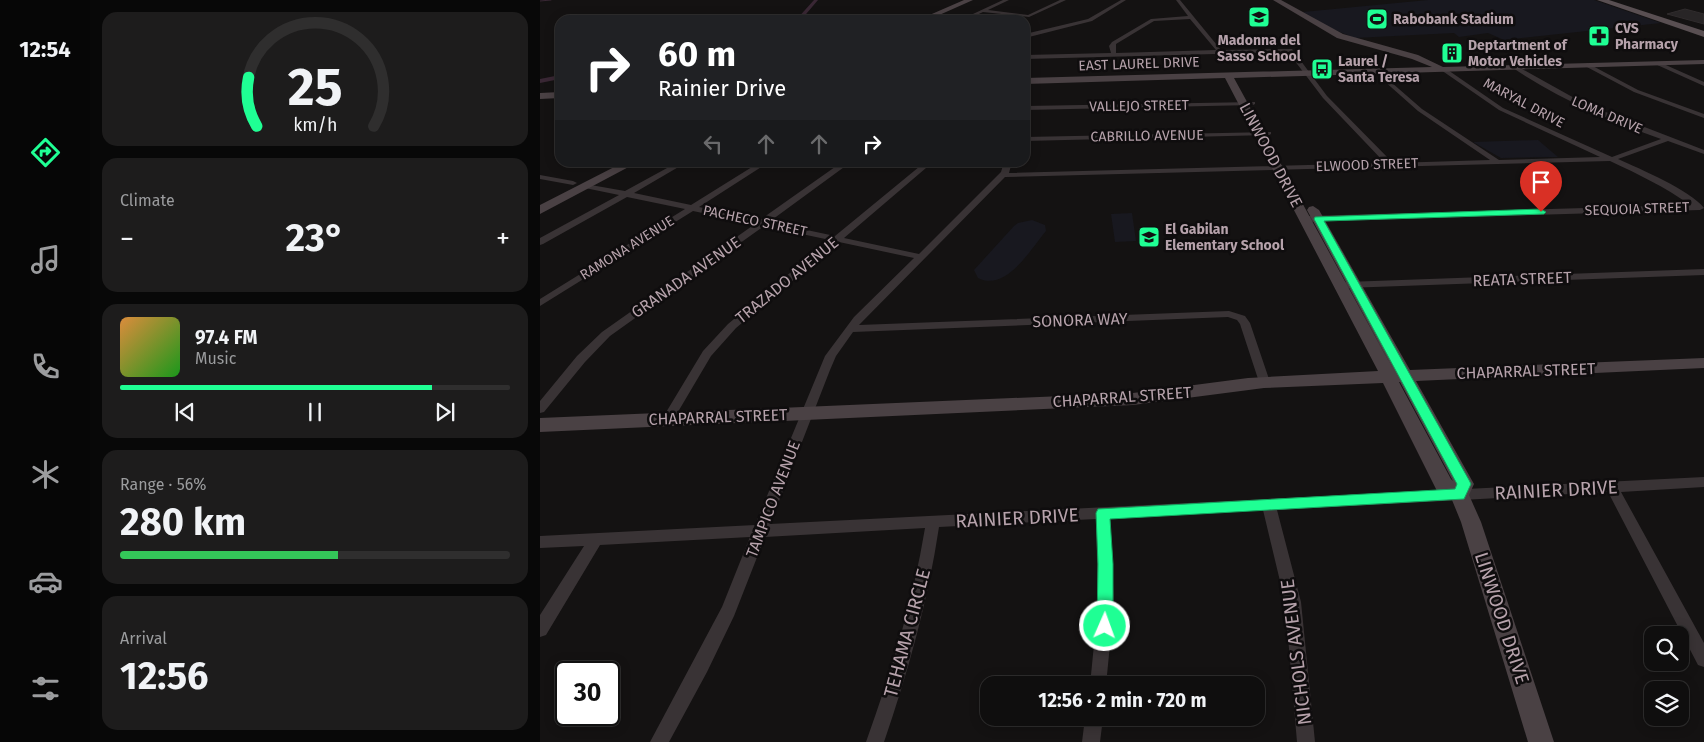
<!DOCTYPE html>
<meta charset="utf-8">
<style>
:root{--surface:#0f0e0e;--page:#1d1c1c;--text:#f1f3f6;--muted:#9b9c9e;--line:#2f2e2e;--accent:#1fff94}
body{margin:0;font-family:"Fira Sans",sans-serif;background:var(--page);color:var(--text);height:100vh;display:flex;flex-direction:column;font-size:19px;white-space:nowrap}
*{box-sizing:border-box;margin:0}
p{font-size:16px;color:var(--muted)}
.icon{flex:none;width:28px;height:28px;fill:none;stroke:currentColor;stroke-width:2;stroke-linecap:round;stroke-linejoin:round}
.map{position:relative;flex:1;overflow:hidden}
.panel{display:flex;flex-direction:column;gap:12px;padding:12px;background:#080808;width:450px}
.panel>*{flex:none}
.guide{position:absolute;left:15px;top:15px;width:475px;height:152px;border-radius:15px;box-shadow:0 2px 12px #0003,0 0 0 1px var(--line);background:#202124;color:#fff;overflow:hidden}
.tools{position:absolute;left:1104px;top:626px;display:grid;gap:10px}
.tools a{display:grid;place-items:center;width:45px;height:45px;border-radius:10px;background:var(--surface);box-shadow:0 2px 12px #0003,0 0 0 1px var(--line);font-size:25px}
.speed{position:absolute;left:15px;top:661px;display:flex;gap:10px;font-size:25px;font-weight:700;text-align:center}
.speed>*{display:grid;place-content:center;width:65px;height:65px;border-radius:50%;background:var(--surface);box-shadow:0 2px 12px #0003,0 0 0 1px var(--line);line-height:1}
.speed .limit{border:2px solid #111;border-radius:8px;background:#fff;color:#111}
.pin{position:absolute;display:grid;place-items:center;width:42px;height:42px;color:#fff;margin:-51px -21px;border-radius:50% 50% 50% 0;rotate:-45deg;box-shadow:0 0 5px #0007}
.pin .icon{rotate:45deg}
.me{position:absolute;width:55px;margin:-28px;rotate:2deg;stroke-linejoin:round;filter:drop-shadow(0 0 4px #0008)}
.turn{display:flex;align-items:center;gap:18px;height:105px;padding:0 20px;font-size:22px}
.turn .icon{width:65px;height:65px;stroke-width:2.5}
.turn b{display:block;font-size:35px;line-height:42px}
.lanes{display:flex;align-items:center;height:48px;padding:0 20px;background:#0003;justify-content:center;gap:25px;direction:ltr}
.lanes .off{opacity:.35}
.big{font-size:38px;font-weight:700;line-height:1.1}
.panel .card{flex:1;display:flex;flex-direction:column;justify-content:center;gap:8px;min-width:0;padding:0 18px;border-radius:15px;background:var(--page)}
.panel .dial{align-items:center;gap:0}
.dial svg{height:130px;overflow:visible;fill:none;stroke:var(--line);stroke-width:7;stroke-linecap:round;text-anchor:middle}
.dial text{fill:var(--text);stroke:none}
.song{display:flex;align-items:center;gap:15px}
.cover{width:60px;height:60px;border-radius:8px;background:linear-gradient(135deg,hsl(30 70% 55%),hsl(120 70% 35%))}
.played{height:5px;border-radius:2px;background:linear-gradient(90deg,var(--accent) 80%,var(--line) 80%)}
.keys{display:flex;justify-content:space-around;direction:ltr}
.heat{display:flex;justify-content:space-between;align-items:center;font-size:28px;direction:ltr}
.charge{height:8px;border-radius:4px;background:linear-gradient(90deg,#34c759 56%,var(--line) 0)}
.trip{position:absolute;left:440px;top:676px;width:285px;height:50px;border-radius:15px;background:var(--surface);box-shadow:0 2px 12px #0003,0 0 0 1px var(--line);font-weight:700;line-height:50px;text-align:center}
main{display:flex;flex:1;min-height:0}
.dock{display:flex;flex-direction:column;width:90px;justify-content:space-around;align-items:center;background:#060606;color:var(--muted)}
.dock .icon{width:35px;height:35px}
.dock .active{color:var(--accent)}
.dock b{font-size:22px;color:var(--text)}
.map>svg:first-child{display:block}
.green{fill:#18181f}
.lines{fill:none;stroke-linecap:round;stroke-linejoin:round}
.stream{stroke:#392734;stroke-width:1}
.canal{fill:#392734;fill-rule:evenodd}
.building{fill:#282526;stroke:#302c2d}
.street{fill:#393335;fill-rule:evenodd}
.secondary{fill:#4a4144;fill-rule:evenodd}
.primary{fill:#594f52;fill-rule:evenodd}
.route{fill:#1fff94;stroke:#14a660}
.labels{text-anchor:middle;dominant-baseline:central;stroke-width:5;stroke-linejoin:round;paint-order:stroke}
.far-poi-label{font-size:14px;font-weight:bold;fill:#b6a2ab;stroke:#0f0d0e;text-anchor:start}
.far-street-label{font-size:14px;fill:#b6a2ab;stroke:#0f0d0e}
.street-label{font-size:16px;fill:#b6a2ab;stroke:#0f0d0e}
.near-street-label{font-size:19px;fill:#b6a2ab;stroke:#0f0d0e}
</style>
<main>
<nav class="dock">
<b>12:54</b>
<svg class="icon active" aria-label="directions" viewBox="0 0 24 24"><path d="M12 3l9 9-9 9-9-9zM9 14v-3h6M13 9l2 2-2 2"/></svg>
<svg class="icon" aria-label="music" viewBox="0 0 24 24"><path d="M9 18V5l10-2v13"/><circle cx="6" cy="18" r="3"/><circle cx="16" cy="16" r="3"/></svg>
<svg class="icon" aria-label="phone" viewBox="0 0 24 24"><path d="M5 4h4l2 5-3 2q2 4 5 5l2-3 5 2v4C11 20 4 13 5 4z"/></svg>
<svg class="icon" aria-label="climate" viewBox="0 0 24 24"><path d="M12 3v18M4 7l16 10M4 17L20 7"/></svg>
<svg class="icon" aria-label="car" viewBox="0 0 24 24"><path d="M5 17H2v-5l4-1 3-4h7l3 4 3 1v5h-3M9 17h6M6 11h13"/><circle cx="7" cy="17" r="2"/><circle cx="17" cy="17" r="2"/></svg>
<svg class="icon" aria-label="filters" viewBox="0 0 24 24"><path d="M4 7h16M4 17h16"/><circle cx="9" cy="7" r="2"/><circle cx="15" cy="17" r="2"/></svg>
</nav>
<section class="panel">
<div class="card dial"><svg viewBox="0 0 100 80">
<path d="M14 69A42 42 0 1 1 86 69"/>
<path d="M14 69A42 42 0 0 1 9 39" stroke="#1fff94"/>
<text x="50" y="56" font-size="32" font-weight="700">25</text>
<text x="50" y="72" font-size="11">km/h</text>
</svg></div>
<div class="card"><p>Climate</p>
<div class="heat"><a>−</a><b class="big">23°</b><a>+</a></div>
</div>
<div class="card">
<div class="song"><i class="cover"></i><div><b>97.4 FM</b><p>Music</p></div></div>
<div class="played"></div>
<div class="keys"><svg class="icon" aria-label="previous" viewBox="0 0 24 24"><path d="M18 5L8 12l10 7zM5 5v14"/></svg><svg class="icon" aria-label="pause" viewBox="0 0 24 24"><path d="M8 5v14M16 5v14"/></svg><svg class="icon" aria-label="next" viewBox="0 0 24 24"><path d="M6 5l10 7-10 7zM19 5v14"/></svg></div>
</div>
<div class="card"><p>Range · 56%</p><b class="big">280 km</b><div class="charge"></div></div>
<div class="card"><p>Arrival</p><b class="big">12:56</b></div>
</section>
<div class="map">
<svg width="1164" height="742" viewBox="0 0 1164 742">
<rect width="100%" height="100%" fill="#141212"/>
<path class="green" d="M888,0H1054L1121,23L964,40L948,33L919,37L914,33L815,38L792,29L763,12Z
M998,140L1018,157L961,158L933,142Z
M592,213L596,241L575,242L571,214Z
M492,220L505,225L506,231C490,250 466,292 438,278L434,270L474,226L478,223Z"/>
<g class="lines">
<path class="stream" d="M0,1L11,0"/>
<path class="canal" d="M274,0H278L261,20H256Z
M20,75V79L0,83V79Z"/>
</g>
<path class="building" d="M1145,9L1164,14V24L1127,14Z"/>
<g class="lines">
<path class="street" d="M463,0H469L448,10L488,15L520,0H526L489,17L443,12L426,20H420Z
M581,0H586L552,21L485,38V34L548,19Z
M636,0H640L681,50L752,49L787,96L853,163L950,160L878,111L834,72L836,69L882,109L959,160L1060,157L959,110L901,70V68H905L963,108L1072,157L1121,139C1069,120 1019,99 973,68L975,65L1045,104L1164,150V154L1128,141L1078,159C1100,169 1150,190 1164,208L1160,210L766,222L762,219L766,216L1150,205C1125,187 1098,174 1070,161L465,177L319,325L689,311L705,316L710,323L730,382L728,385H720L700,324L697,320L688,317L313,332L296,356L290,370L230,524L1164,477V487L1081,492L1164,643V667L1158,665L1068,492L737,510L761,602L775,742H757L745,602L723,510L570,519L574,604L566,685H550L558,604L556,519L399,527C388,601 368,672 344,742H326C351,672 373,602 385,528L225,537L194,616L167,672L129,742H110L182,607L210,537L60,545L6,635L0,637V615L44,546L0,548V536L215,525L285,356L314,317L374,258L299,242L196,328L171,356L132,422H124L122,419L163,351L188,324L290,240L224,226L70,336L45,362L4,412L0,413V401L37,356L62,332L215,224L153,211L0,306V299L145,209L87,197L3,244L0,245V238L79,195L45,188V184L85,191L138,162H147L94,193L151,205L220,162H229L159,207L220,220L302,162H311L229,222L295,236L385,162H393L304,238L379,254L461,172L464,162H472L469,173L845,163L783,98L748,52L485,59V55L571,53L569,46L572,42L611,19L648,16ZM650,19L676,50L576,53V44L614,21Z
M1115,62H1119L1164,82V86L1115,64Z
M1047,63L1098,90L1164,114V118L1094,92L1045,66Z
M715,102V104L713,105L485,110V106Z
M731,132V134L729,135L485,141V137Z
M0,175L33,181L37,183L33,185L0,179Z
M1164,269V275L806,288L801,285L806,282Z
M545,718H563L560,742H542Z"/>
<path class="secondary" d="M424,0H433L388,20H378Z
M733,0H741L803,34L878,55L903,67L1164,60V64L694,78L854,371L767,210L769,207L773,206L779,210L870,370L1164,358V368L876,381L934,484L929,495L941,522L1014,742H988L921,522L912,500L897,491L843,383L724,388L593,405L0,432V418L593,393L708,378L838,371L685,78L485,84V78L892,67L872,59L797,38ZM859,382H860L913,481L911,479Z
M20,92V98L0,99V93Z
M84,162H98L0,214V205Z"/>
<path class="primary" d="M1057,0H1069L1164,31V37Z"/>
</g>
<path class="route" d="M1001,209L1006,212L1004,214L784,221L929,480L931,484L924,499L570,519L573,564V626L571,632L565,634L559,632L557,626L558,564L556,513L558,509L915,489L917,484L774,219L775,217Z"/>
<defs>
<g id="school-square" transform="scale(1.125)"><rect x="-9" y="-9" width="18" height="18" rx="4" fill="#1fff94" stroke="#0f0d0e"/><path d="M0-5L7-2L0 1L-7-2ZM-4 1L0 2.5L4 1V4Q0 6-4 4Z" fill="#111"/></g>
<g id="stadium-square" transform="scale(1.125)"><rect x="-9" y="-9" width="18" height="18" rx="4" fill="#1fff94" stroke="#0f0d0e"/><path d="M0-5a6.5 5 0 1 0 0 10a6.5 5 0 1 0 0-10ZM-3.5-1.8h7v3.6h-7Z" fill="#111"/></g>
<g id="pharmacy-square" transform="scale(1.125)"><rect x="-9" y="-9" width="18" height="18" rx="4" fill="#1fff94" stroke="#0f0d0e"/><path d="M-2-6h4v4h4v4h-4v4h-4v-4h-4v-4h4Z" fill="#111"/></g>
<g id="building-square" transform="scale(1.125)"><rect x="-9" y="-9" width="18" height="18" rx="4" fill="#1fff94" stroke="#0f0d0e"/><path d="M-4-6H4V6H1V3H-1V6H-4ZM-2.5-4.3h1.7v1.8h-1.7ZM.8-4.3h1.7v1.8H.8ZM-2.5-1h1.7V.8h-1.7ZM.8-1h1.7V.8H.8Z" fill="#111"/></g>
<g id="bus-square" transform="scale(1.125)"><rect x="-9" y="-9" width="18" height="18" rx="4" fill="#1fff94" stroke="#0f0d0e"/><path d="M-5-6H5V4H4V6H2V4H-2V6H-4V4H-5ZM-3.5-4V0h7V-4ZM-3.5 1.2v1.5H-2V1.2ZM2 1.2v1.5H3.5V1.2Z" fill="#111"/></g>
</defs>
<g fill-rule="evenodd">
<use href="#school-square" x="719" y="17"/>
<use href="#stadium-square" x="837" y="19"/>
<use href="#pharmacy-square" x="1059" y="36"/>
<use href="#building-square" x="912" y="53"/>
<use href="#bus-square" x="782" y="69"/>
<use href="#school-square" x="609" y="237"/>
</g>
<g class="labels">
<g class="far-poi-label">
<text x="853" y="19">Rabobank Stadium</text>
<text x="1075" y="28">CVS<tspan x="1075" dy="16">Pharmacy</tspan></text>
<text x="719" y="40" text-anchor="middle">Madonna del<tspan x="719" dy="16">Sasso School</tspan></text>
<text x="928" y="45">Deptartment of<tspan x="928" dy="16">Motor Vehicles</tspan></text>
<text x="798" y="61">Laurel /<tspan x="798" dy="16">Santa Teresa</tspan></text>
<text x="625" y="229">El Gabilan<tspan x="625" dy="16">Elementary School</tspan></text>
</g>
<g class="far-street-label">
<text transform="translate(599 64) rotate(-2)">EAST LAUREL DRIVE</text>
<text transform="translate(984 103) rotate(28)">MARYAL DRIVE</text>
<text transform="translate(599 106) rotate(-1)">VALLEJO STREET</text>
<text transform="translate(1067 115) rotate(23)">LOMA DRIVE</text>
<text transform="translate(607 136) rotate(-1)">CABRILLO AVENUE</text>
<text transform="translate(827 165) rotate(-2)">ELWOOD STREET</text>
<text transform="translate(1097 209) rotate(-2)">SEQUOIA STREET</text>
<text transform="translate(215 221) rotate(12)">PACHECO STREET</text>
<text transform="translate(87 248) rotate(-32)">RAMONA AVENUE</text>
</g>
<g class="street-label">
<text transform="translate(731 155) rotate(62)">LINWOOD DRIVE</text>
<text transform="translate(146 277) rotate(-35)">GRANADA AVENUE</text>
<text transform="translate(982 279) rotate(-2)">REATA STREET</text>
<text transform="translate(247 280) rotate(-39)">TRAZADO AVENUE</text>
<text transform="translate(540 320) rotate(-2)">SONORA WAY</text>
<text transform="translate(986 371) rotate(-2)">CHAPARRAL STREET</text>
<text transform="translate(582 397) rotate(-4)">CHAPARRAL STREET</text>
<text transform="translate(178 417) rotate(-2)">CHAPARRAL STREET</text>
<text transform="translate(233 499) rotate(-69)">TAMPICO AVENUE</text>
</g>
<g class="near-street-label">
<text transform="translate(1016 490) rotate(-3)">RAINIER DRIVE</text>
<text transform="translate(477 518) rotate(-3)">RAINIER DRIVE</text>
<text transform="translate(962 618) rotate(72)">LINWOOD DRIVE</text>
<text transform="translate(367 633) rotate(-75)">TEHAMA CIRCLE</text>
<text transform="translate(756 652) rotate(-97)">NICHOLS AVENUE</text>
</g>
</g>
</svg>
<div class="tools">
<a><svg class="icon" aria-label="search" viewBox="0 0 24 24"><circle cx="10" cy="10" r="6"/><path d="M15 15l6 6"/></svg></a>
<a><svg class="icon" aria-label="layers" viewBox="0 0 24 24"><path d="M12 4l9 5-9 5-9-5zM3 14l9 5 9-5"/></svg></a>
</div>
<div class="speed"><div class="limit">30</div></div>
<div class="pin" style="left:1001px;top:212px;background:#d93025"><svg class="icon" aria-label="arrive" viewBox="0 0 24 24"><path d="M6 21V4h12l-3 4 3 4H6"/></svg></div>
<svg class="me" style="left:565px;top:626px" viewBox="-20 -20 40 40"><circle r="17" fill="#1fff94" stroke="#fff" stroke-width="3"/><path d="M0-11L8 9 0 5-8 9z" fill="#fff"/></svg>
<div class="trip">12:56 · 2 min · 720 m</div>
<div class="guide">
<div class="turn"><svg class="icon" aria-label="right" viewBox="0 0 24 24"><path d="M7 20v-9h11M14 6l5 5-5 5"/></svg><div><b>60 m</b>Rainier Drive</div></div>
<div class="lanes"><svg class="icon off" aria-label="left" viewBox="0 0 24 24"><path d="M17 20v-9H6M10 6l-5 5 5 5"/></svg><svg class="icon off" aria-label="ahead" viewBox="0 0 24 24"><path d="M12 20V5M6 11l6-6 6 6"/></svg><svg class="icon off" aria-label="ahead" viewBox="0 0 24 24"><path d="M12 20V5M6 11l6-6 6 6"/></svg><svg class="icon" aria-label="right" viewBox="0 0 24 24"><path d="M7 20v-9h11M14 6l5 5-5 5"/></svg></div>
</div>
</div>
</main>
